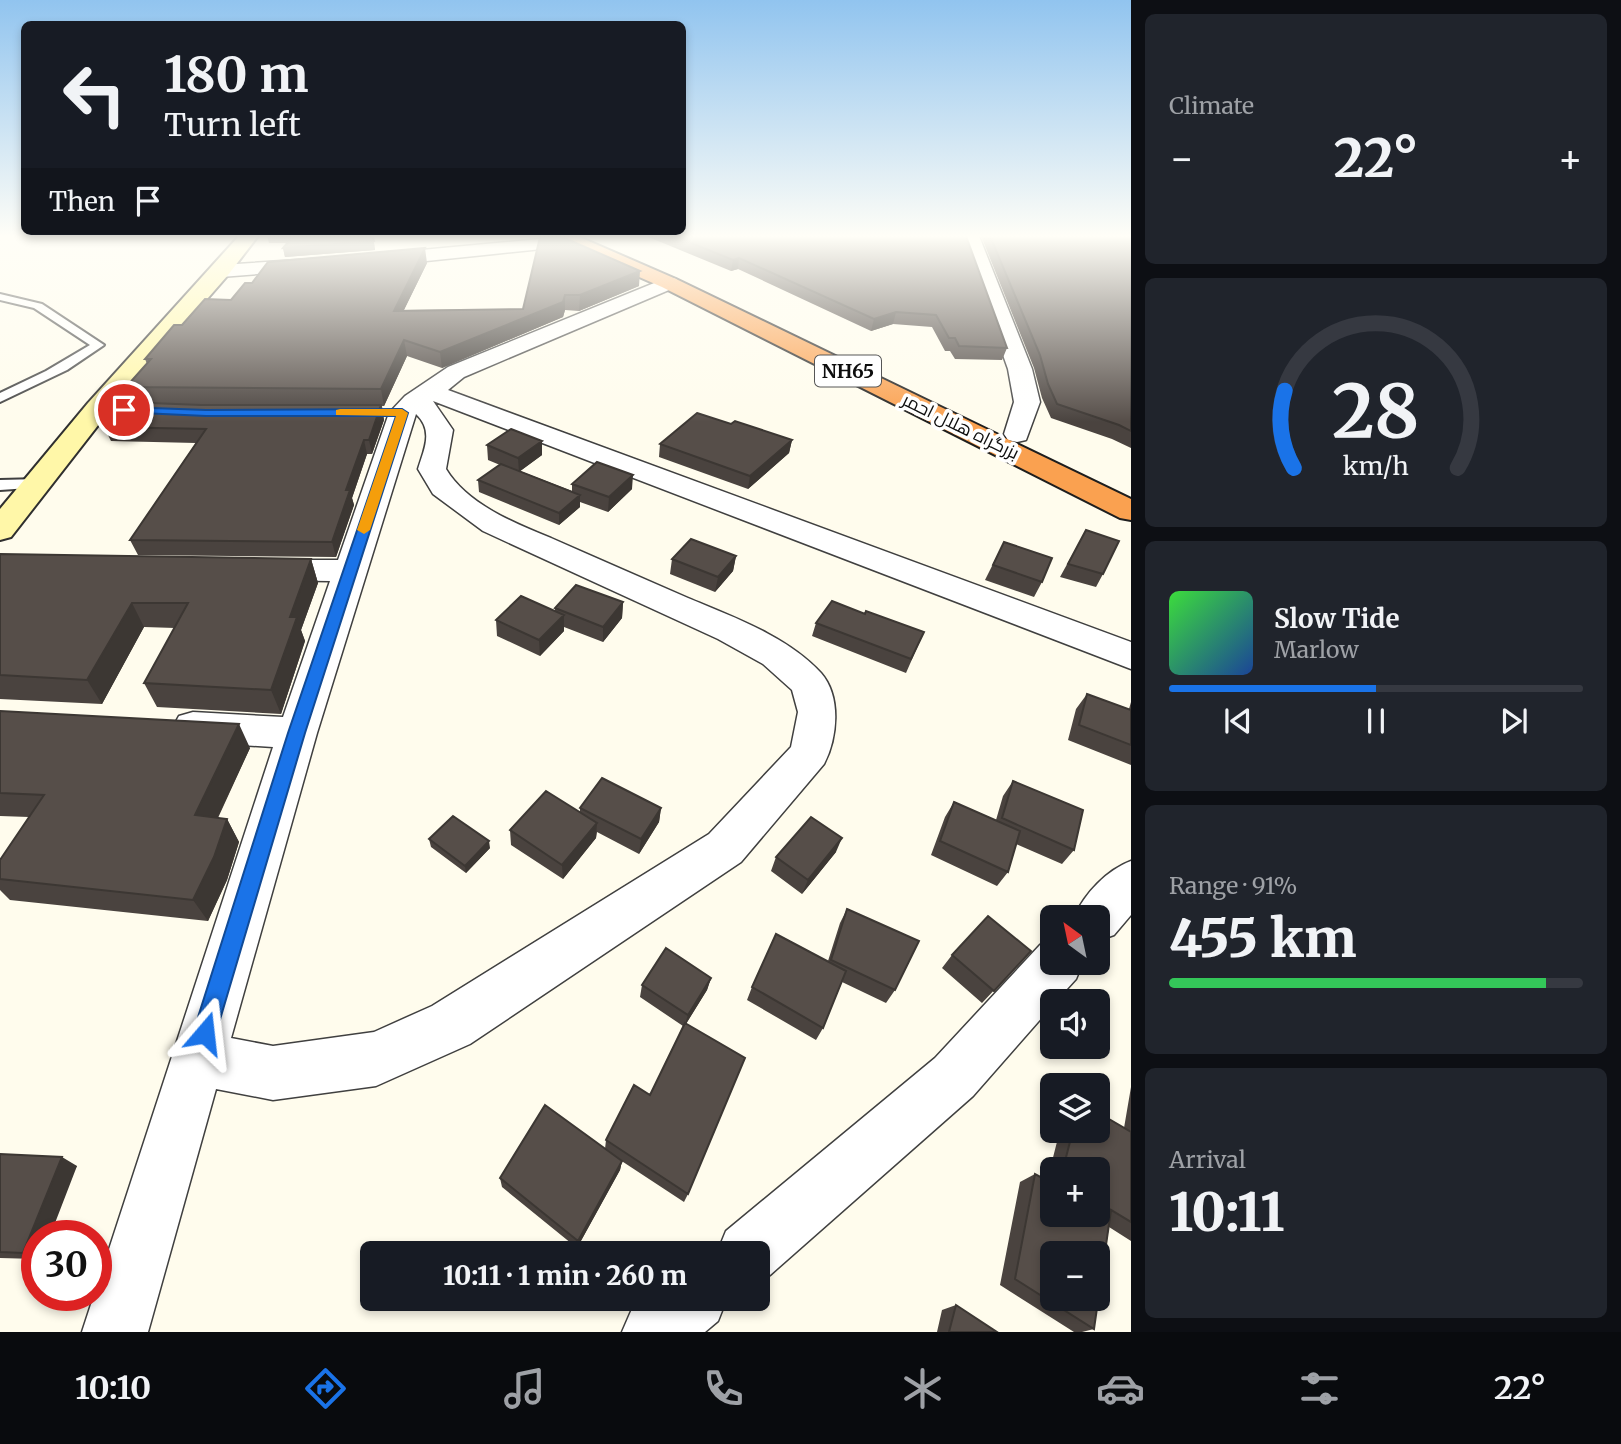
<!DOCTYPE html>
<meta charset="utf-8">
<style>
:root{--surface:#171b24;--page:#20242c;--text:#f1f3f6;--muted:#9ea1a6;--line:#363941;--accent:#1a73e8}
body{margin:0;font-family:Merriweather,Cairo,serif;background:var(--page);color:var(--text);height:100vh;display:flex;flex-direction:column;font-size:26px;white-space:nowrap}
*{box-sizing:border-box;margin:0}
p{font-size:23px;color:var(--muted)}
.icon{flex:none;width:38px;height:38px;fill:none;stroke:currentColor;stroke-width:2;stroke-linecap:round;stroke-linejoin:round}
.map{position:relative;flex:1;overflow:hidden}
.details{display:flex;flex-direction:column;gap:14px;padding:14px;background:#0d0f14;width:490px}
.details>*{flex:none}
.guide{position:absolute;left:21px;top:21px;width:665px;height:214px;border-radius:10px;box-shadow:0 4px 10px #0003;background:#171b24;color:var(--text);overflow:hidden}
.needle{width:46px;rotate:327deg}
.fabs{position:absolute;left:1040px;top:905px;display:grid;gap:14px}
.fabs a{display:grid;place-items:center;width:70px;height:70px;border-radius:10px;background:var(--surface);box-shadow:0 4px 10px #0003;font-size:35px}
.speed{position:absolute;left:21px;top:1220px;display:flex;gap:14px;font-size:35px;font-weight:700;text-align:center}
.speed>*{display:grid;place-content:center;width:91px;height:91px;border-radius:50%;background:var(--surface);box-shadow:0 4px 10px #0003;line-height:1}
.speed .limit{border:10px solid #d22;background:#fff;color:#111}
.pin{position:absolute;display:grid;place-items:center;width:60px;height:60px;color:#fff;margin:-30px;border:4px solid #fff;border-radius:50%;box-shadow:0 2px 7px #0007}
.me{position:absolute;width:77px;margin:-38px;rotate:17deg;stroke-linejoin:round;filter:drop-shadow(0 0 5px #0008)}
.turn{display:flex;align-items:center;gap:24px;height:147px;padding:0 28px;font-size:32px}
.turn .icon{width:91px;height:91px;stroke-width:2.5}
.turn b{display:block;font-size:49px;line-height:60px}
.then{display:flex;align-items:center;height:66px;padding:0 28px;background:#0003;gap:14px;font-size:26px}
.big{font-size:52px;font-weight:800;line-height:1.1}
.details .widget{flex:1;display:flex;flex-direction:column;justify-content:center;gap:10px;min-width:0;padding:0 24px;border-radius:10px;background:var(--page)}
.details .dial{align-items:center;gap:0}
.dial svg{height:182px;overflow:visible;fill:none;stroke:var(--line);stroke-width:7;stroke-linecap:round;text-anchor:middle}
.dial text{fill:var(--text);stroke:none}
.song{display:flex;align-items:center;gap:21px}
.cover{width:84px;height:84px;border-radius:10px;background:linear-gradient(135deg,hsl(120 70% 55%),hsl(220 70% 35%))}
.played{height:7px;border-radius:4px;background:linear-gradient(90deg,var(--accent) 50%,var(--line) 50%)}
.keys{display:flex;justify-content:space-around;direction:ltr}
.heat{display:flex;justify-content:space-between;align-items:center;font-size:38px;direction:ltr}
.charge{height:10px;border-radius:5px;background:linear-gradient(90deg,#34c759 91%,var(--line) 0)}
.trip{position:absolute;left:360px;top:1241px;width:410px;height:70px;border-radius:10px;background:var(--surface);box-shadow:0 4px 10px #0003;font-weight:800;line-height:70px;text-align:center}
.tab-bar{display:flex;height:112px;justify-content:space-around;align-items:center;background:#090b0e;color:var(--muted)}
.tab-bar .icon{width:49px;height:49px}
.tab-bar .active{color:var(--accent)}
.tab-bar b{font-size:32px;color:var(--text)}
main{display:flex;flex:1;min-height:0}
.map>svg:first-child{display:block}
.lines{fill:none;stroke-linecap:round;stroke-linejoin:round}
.lane-casing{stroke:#404040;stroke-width:4}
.street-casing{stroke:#404040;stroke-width:3}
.secondary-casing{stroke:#2f2f2f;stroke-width:4}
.highway-casing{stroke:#1e1e1e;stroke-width:4}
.lane{fill:#fff;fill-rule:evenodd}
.street{fill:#fff;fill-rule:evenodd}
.secondary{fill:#fff7a8;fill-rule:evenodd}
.highway{fill:#faa150;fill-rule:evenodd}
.wall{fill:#4a433f;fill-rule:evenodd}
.shaded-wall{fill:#3c3733}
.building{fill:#564e49;stroke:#3c3733;stroke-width:2;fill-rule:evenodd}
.route{fill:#1a73e8;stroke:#114b97;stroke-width:2}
.slow{fill:#f59e0b}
.labels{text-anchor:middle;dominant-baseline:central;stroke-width:7;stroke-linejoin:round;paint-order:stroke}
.far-street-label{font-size:18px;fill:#0d0d0d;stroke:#fff}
.shield{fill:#fff;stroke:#565656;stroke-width:2}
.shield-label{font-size:19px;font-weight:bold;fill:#0d0d0d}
</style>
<main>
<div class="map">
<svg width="1131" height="1332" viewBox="0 0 1131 1332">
<rect width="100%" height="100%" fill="#fffced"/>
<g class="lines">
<g class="lane-casing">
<path id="lane" d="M0,294L42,304L104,345L67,370L0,402V393L46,371L90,345L34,308L0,300Z
M39,479L44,481L47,484L44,487L0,490V480Z"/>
</g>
<g class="street-casing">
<path id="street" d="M573,236L581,237L584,241L581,245L378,266L369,260L378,254Z
M961,236H979L1032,369L1040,402L1026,440L1017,442L1008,440L1004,434L1014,402L1008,369Z
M313,259L320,261L323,265L320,269L221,277L211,271L221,265Z
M669,277L676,279L679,283L676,287L464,377L448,390L1131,642V669L433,401L453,430L446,469C467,504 514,523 551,538C596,558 642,578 688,598C733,617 787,636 821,673C842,697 837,739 824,764L741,862L470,1044L376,1086L273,1100L216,1089L148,1332H82L273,747L193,742L179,738L173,727L179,716L193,712L283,717L330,581L263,580L251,577L247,570L251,563L263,560H338L389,413L405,396L448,367ZM416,414C434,431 424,449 418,469L433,494L483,531L718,639L763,664L792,690L798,712L791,747L709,834L432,1006L374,1032L273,1046L231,1038L317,733Z
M1131,861V915L1114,935L1097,941V917H1074C1085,893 1107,870 1131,861Z
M1052,940V962H1083L1076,979L1056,1001H1052V1006L973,1096L770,1275L758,1280V1253H717L726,1231L935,1058L1040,945Z
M644,1298H727L718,1321L705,1332H622L632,1309Z"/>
</g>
<g class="secondary-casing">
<path id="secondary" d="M239,236H258L228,275L106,415L11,537L0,540V509L88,403Z"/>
</g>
<g class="highway-casing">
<path id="highway" d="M553,236H577L676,279L1131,499V520L1120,518L662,287L555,240Z"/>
</g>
<use href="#lane" class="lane"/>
<use href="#street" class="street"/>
<use href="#secondary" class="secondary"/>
<use href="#highway" class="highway"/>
</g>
<path class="wall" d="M267,236H373L375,250L285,257L283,248L287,243H269Z
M646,236H966L1007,348L1002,360L955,359L950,351H945L932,327L893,324L871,331L738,269L731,271Z
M981,236H1131V448L1112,439L1051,418L1042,398L1034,368Z
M540,237L639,286L579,311L565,310L563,317L442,368L407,356L384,406H382L384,420L372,454H367L352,498L354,505L336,557L138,555L130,540L196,443L111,441L104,427L133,402L126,387L147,364L145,359L182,325L231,300L252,283L427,263L404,310L523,309ZM170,404L295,405H201Z
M731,424L792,440L789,453L748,489L659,457L660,444Z
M542,441V455L520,471L572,491V484L632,489L608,512L580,502V507L559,525L479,492L478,480L500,465L488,460L487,445Z
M1086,530L1103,574L1096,587L1060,577Z
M1004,542L1042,582L1034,597L985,580Z
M0,554L311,559L318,583L301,630L305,641L281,714L157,707L144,683L175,628L144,627L102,704L0,699Z
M736,556L733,571L715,592L670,574L672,559Z
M623,602L622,618L603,642L564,627V631L540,656L497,636L496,620L555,611V608Z
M865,614L924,632L906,673L812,636L816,623Z
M1087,694L1129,709L1131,702V765L1068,740L1076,709Z
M0,711L250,748L218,818L227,819L239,842L227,880L208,921L10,900L0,890V860L29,817L0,816Z
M1013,781L1074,850L1062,864L1016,844L1008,872L997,886L931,855L945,817L954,802L996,820L1003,796Z
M580,808H661L659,822L639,854L597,832L596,838L563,879L511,845L510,830L580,812Z
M429,839L490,848L466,873L431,847Z
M836,852L802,894L771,871L776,857Z
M847,909L895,990L886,1003L842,982L823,1028L816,1040L747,1000L752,987L828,961L840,923Z
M1031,951L982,1003L942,968L952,955Z
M711,978L707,990L686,1024L688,1194L684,1202L614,1156L622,1161L620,1170L577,1248L502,1187L500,1178L605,1149L606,1140L650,1095L683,1026L640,997L642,985Z
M1131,1087V1241L1109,1227L1094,1329L1082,1332H1074L1000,1285L1020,1182L1035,1174L1047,1181L1060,1130H1097L1124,1128ZM1052,1169H1097L1052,1214Z
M0,1154L77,1166L37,1236V1259L0,1258Z
M956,1305L997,1332H937L942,1310Z"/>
<path class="shaded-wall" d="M373,236L375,250L285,257L283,248Z
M425,248L427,263L396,326L394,311Z
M739,258L738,269L731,271L733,260Z
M640,271L639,286L579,311L580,295Z
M565,295V310L563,317L442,368L440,352Z
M896,312L893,324L871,331L874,319Z
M404,340L407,356L384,406L381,389Z
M381,405L384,420L372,454L369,440Z
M364,440L367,454L352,498L354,505L336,557L332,542L346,490Z
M792,440L789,453L748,489L750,476Z
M542,441V455L519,472L518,458Z
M633,475L632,489L608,512L609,497Z
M580,495V507L559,525V513Z
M736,556L733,571L715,592L718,577Z
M311,559L318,583L301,630L305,641L281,714L271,690L290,617Z
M623,602L622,618L603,642V627Z
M132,603L144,627L102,704L87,680Z
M564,615V631L540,656L539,640Z
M239,724L250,748L208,838L195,815Z
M661,808L659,822L639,854L641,839Z
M227,819L239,842L227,880L208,921L193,900Z
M597,823L596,838L563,879L562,865Z
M842,838L836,852L802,894L808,880Z
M489,841L490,848L466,873L465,866Z
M711,978L707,990L684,1027L688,1015Z
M62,1157L77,1166L50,1236H37V1258L23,1253Z
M622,1161L620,1170L577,1248L578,1241Z"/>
<path class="building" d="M293,236H373L374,241L283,248Z
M560,236L640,271L580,295H565L563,302L440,352L404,340L381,389L126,387L151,359H145L174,325H182L205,299L231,300L245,283H252L268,262L425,248L394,311L523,309L540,237Z
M674,236H966L1007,348L959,346L955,338H949L936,315L896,312L874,319L739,258L733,260Z
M990,236H1131V431L1119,425L1057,404L1048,384L1040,355Z
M125,402L201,405H381L369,440H364L346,490H350L332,542L130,540L206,429L104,427Z
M697,413L731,424L735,421L792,440L750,476L660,444Z
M511,429L542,441L518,458L487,445Z
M597,462L633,475L609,497L572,484Z
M501,464L580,495L559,513L478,480Z
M1086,530L1119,541L1103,574L1068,564Z
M691,539L736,556L718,577L672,559Z
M1004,542L1052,558L1042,582L993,565Z
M0,554L311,559L290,617H297L271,690L144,683L188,603H132L87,680L0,675Z
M576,585L623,602L603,627L555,608Z
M521,596L564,615L539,640L496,620Z
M832,601L865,614L866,611L924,632L911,659L816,623Z
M1087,694L1131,710V745L1079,725Z
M0,711L239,724L195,815L227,819L214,857L193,900L0,879V860L44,795L0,793Z
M602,778L661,808L641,839L580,808Z
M1013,781L1083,810L1074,850L1002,818Z
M546,791L597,823L562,865L510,830Z
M954,802L1020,831L1008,872L940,841Z
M453,816L489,841L465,866L429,839Z
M811,817L842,838L808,880L776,857Z
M847,909L919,941L895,990L831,960Z
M988,916L1031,951L994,991L952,955Z
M776,934L846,971L823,1028L752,987Z
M666,948L711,978L688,1015L642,985Z
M685,1023L745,1058L688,1194L606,1140L634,1085L650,1095Z
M545,1105L622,1161L578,1241L500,1178Z
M1097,1112L1131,1132V1222L1111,1210L1094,1329L1015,1279L1035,1174L1052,1183V1214H1097V1169H1063L1073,1130H1097ZM1052,1253H1097V1298H1052Z
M0,1154L62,1157L23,1253L0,1252Z
M956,1305L997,1332H949Z"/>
<linearGradient id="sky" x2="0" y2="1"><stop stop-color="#91c4ef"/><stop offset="0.56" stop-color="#fffef7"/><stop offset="1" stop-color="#fffef7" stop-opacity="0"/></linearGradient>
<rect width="1131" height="422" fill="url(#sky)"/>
<path class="route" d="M124,407L206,410L402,409L408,413L305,733L216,1033L213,1041L205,1044L197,1041L193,1033L288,733L396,416H206L120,412V408Z"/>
<path class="slow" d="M340,409H402L408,413L370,530L364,534L357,530L396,416L336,415V410Z"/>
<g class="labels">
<g class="far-street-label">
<text transform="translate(961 426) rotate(26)">بزرگراه هلال احمر</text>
</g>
<rect class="shield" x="815" y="355.5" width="66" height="31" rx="5"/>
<g class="shield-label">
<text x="848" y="371">NH65</text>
</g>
</g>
</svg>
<div class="fabs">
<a><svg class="needle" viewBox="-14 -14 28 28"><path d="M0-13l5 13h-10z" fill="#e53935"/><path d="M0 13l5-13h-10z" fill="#9ea1a6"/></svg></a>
<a><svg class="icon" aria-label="sound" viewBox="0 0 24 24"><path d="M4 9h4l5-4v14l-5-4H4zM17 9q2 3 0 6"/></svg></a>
<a><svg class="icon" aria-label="layers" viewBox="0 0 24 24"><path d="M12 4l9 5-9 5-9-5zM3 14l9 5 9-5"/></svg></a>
<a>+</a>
<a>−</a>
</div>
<div class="speed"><div class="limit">30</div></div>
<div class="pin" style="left:124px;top:410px;background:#d93025"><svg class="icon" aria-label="arrive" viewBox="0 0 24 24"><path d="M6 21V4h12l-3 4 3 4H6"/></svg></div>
<svg class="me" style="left:205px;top:1033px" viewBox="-20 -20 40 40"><path d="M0-17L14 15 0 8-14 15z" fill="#1a73e8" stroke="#fff" stroke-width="4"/></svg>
<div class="trip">10:11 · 1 min · 260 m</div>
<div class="guide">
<div class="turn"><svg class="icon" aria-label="left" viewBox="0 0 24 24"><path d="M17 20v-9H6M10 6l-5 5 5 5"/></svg><div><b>180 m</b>Turn left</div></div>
<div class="then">Then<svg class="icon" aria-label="arrive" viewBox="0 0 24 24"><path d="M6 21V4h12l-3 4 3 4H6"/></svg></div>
</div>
</div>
<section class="details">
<div class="widget"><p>Climate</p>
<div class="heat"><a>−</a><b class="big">22°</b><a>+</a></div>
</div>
<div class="widget dial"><svg viewBox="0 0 100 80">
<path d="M14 69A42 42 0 1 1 86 69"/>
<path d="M14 69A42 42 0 0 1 10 35" stroke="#1a73e8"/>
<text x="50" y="56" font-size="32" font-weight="700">28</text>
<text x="50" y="72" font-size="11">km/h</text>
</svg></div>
<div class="widget">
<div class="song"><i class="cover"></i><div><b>Slow Tide</b><p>Marlow</p></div></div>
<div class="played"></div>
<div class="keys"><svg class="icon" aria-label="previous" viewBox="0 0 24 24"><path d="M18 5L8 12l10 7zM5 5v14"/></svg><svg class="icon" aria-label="pause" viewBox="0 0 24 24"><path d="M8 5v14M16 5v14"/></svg><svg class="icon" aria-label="next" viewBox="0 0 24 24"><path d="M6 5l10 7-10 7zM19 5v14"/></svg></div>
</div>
<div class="widget"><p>Range · 91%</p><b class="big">455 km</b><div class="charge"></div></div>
<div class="widget"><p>Arrival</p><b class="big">10:11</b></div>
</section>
</main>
<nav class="tab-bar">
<b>10:10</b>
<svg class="icon active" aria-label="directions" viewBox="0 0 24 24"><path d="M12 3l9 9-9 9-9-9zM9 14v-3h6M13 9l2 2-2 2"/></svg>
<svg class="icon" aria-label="music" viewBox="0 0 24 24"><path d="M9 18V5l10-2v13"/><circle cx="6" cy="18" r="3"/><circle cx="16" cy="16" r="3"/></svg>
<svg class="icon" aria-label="phone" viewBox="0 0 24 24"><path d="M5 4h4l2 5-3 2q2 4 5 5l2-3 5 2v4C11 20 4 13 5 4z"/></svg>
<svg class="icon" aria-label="climate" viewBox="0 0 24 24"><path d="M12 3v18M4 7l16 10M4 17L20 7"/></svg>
<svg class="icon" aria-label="car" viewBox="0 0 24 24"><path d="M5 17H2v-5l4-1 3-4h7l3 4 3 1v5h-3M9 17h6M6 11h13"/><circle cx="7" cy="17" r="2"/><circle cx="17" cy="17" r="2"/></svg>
<svg class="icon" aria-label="filters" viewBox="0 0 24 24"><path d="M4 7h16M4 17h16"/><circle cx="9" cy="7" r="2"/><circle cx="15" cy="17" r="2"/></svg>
<b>22°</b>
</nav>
